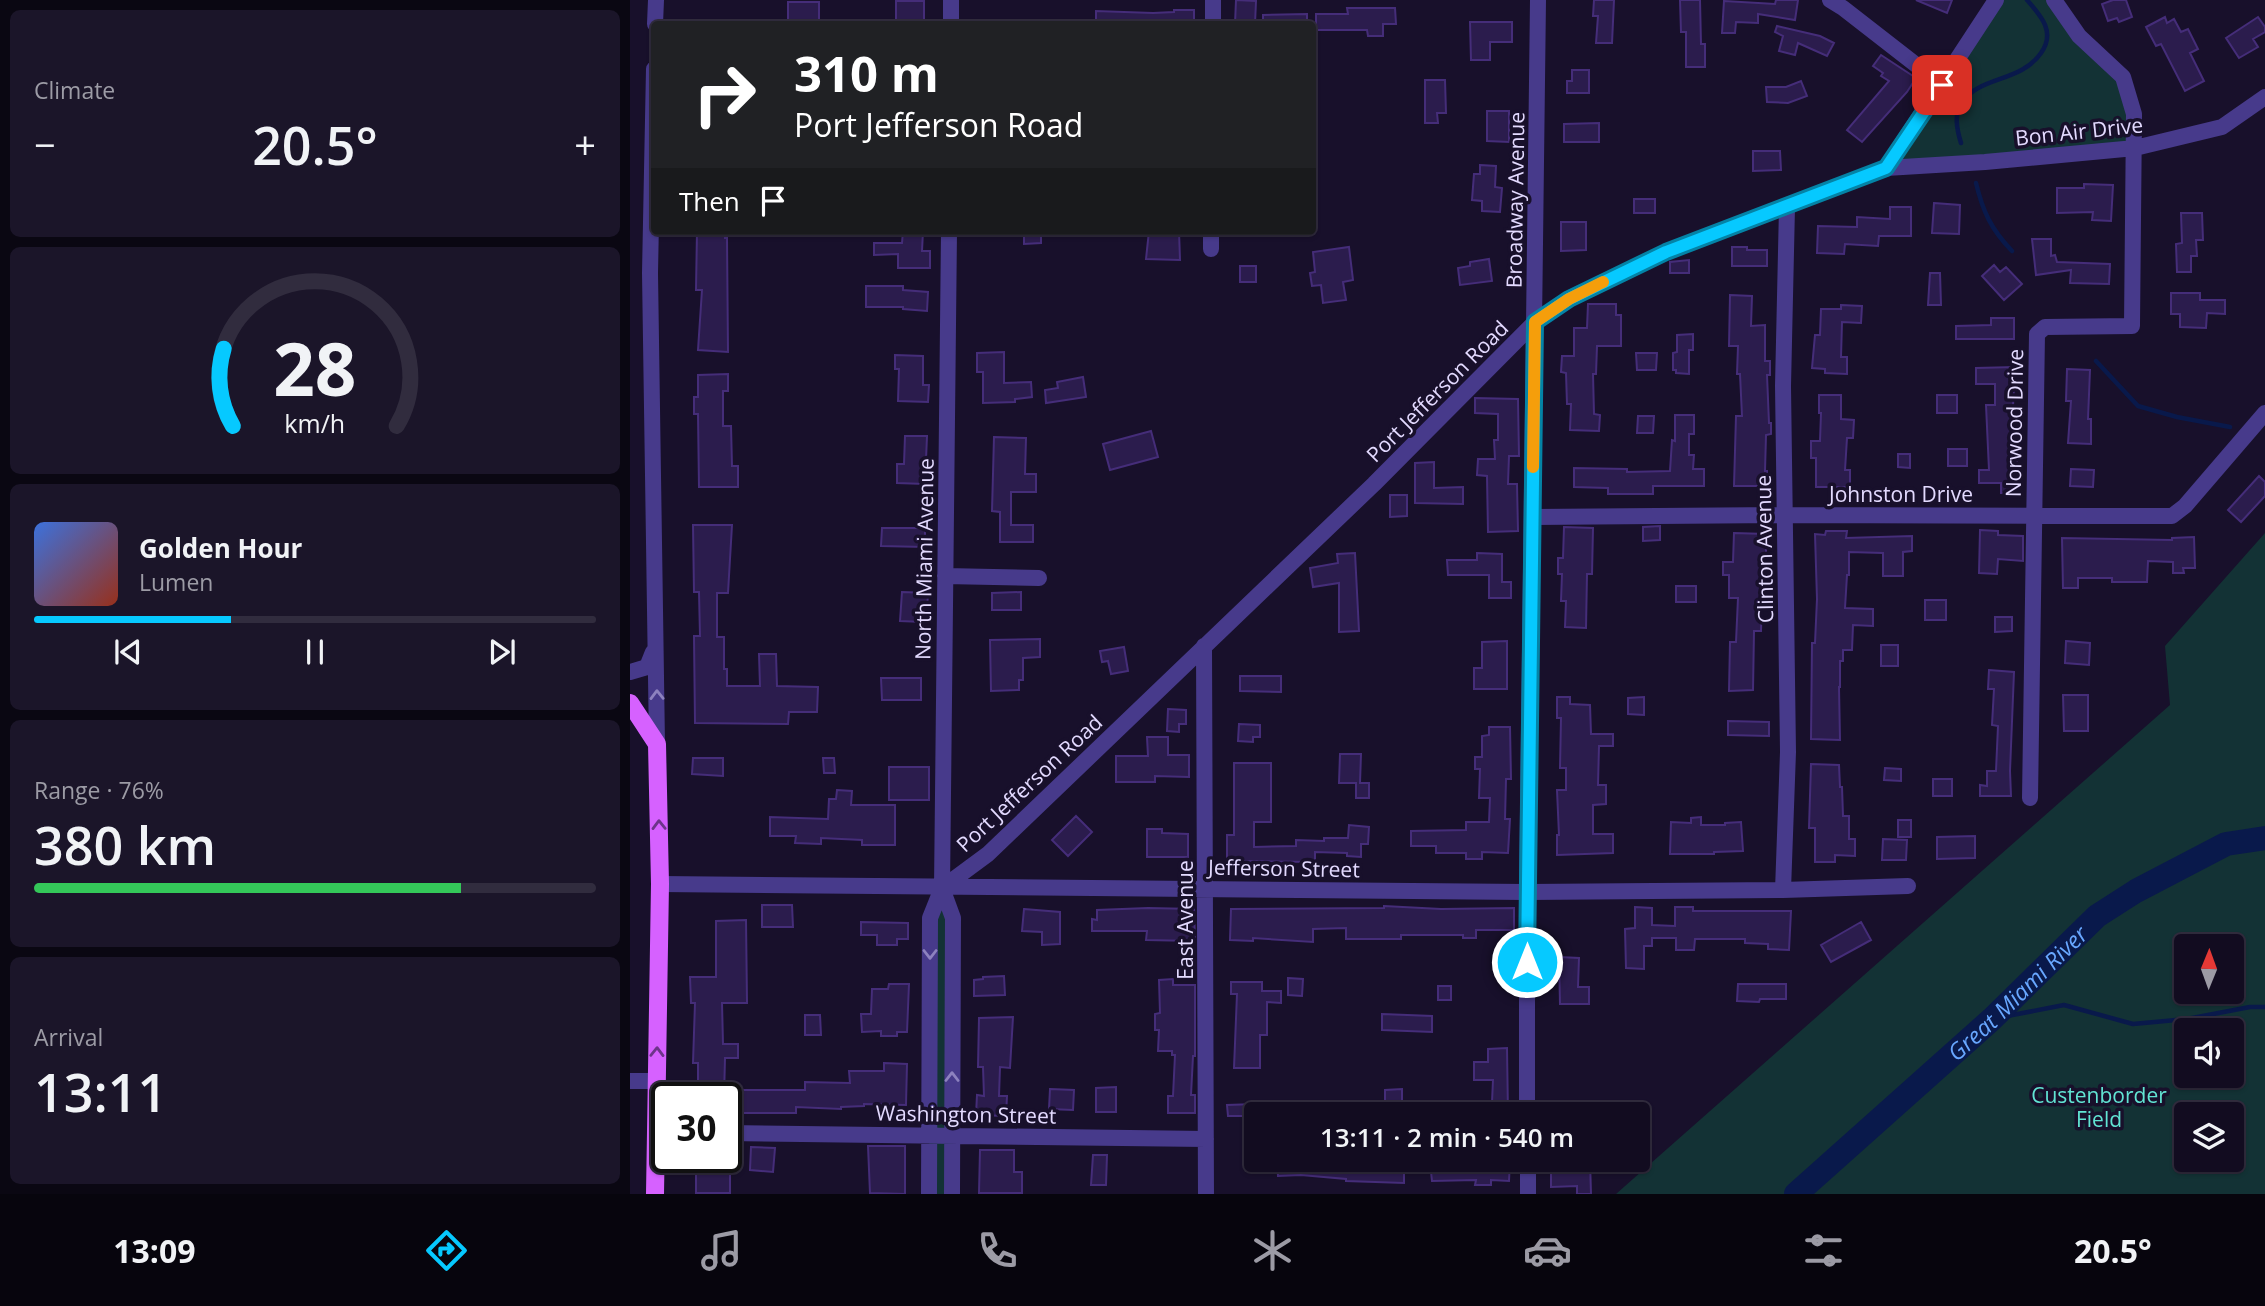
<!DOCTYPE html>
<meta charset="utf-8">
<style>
:root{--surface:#120c20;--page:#1b1529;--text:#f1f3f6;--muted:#9c9ba5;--line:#312c3e;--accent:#06c9ff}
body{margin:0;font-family:"Open Sans",sans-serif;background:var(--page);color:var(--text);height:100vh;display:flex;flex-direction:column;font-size:26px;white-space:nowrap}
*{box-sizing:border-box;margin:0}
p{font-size:23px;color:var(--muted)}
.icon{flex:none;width:38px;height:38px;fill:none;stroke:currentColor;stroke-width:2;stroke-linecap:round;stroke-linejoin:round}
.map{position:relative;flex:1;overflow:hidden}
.side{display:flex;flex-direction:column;gap:10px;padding:10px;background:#0a0712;width:630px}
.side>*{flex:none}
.banner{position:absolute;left:21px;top:21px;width:665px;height:214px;border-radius:7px;box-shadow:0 2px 5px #0004,0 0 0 2px var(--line);background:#202124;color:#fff;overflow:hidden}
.needle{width:46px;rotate:1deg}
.controls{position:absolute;left:1544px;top:934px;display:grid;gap:14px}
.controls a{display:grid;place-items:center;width:70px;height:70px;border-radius:7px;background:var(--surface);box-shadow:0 2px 5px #0004,0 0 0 2px var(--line);font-size:35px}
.speed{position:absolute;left:21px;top:1082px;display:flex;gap:14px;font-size:35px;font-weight:700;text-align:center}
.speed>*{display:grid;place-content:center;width:91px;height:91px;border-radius:50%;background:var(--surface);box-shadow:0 2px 5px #0004,0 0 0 2px var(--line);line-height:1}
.speed .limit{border:4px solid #111;border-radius:10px;background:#fff;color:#111}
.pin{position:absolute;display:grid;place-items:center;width:60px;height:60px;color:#fff;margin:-30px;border-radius:14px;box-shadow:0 4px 10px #0006}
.me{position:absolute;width:77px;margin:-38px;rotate:0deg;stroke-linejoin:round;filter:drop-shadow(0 0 5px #0008)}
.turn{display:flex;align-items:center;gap:24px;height:147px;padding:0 28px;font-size:32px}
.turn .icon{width:91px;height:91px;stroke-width:2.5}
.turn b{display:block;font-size:49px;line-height:60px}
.then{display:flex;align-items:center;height:66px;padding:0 28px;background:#0003;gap:14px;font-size:26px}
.big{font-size:52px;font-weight:600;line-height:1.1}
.side .tile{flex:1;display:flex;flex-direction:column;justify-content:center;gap:10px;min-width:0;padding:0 24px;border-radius:10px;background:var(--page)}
.side .dial{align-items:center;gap:0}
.dial svg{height:182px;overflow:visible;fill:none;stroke:var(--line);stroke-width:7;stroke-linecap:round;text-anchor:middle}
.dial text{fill:var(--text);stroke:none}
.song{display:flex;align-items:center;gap:21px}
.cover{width:84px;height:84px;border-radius:10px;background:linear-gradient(135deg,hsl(220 70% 55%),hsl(10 70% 35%))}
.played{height:7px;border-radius:4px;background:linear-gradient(90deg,var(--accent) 35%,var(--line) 35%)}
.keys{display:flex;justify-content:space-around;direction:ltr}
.heat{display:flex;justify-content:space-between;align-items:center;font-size:38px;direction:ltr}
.charge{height:10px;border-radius:5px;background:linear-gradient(90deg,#34c759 76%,var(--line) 0)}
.trip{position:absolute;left:614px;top:1102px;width:406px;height:70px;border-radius:7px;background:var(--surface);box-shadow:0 2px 5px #0004,0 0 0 2px var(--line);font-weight:600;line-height:70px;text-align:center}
.dock{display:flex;height:112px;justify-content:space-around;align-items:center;background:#07050d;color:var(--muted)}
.dock .icon{width:49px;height:49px}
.dock .current{color:var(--accent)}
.dock b{font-size:32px;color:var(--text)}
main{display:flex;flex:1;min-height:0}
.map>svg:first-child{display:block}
.green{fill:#133235;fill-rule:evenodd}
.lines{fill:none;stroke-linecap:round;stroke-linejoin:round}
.stream{stroke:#09194b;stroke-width:4.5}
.river{stroke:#09194b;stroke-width:24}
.building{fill:#2b1c4d;stroke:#452d79;stroke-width:2}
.minor{stroke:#473a8b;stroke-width:16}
.major{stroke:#d661ff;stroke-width:18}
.oneway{stroke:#8d82bf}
.oneway2{stroke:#6d348a}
.route-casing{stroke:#0483a6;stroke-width:18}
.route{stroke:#06c9ff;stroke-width:12}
.slow{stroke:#f59e0b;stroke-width:12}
.labels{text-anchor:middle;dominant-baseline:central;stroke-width:7;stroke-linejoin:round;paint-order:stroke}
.street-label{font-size:21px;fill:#e3daff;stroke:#18102b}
.park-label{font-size:21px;fill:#61e4d3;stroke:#18102b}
.water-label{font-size:23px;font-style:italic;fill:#68a7ff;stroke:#18102b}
</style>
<main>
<section class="side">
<div class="tile"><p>Climate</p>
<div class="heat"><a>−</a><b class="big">20.5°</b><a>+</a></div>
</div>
<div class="tile dial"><svg viewBox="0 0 100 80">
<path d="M14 69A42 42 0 1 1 86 69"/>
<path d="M14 69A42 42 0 0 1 10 35" stroke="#06c9ff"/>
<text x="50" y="56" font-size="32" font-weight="700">28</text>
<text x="50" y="72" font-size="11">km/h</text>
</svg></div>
<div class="tile">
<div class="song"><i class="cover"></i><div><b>Golden Hour</b><p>Lumen</p></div></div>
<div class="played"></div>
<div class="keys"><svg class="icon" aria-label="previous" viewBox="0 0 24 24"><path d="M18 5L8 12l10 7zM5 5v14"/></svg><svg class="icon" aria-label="pause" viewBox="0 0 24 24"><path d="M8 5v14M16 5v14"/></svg><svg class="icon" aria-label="next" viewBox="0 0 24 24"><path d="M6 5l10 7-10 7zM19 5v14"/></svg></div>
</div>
<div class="tile"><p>Range · 76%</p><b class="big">380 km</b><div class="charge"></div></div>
<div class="tile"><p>Arrival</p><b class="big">13:11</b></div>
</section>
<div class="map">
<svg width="1635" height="1194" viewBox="0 0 1635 1194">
<rect width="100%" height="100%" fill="#18102b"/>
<path class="green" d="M1366,0H1424L1493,77L1505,148L1256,168Z
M1635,533V1194H986L1540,705L1535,646ZM1556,947H1601V992H1556ZM1556,1031H1601V1076H1556ZM1556,1115H1601V1160H1556Z
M312,888L323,918L322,1194H299L300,918Z"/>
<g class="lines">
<path class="stream" d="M1331,143C1327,130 1323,113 1333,101C1351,76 1391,82 1411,53C1426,32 1411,16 1397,0
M1346,183C1353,212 1361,229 1382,251
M1466,361L1508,406L1547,417L1600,427
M1362,1019L1434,1005L1503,1024L1557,1019L1620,1007H1635"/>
<path class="river" id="s1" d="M1166,1194L1362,1019L1467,916L1506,891L1596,844L1635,838"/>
</g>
<path class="building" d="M606,0L626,1L625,24H605Z
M964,0H984L982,43H966L968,16H963Z
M1050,0H1070L1071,44H1075V67H1056V32H1051Z
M1146,0H1168L1165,20L1128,14V23L1106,22L1105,33H1092L1094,1L1145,4Z
M1286,0H1322L1317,13Z
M1483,0H1496L1502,17L1489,22L1487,18L1478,21L1472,4Z
M266,1H294V20H266Z
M158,2H189V22H158Z
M717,8H765L766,24H753V36H738L737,30H686V14H718Z
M544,10H564V24H466V11L523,13L544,12Z
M677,14V24H633V15Z
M1535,17L1537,23L1544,19L1551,32L1558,29L1568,49L1560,53L1574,81L1555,91L1531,44L1526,46L1516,27Z
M1628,17L1635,27V32L1623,39L1628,47L1609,58L1596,38Z
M840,22H882V42H860V60H841Z
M1147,26L1190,36L1204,43L1197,56L1168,43L1165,55L1149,51L1153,36L1145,32Z
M1251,55L1286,78L1277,92L1232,142L1217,130L1259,81L1251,76L1253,73L1243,66Z
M942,70H959V93H937V81H942Z
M795,80H815L816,113H807L808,123H795Z
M1171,81L1177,96L1158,103L1137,102L1136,87H1156Z
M857,111H879V142L857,141Z
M969,123V142H934V124Z
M1123,151H1150L1151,170L1123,171Z
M850,165L866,166L865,187L872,188L870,212L852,211V201L842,200L844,174H850Z
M1454,184L1483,185L1481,221L1462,220L1463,212L1427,213V188H1454Z
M1004,199H1025V213H1004Z
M1304,203L1330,205L1329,234L1302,233Z
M1260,207H1281V236H1249L1248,246L1215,244L1214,254L1187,253L1188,226L1227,227V217L1260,219Z
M1551,213H1572L1573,240H1566L1567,256H1561V272H1547L1546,244L1552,243Z
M931,222H956V250L931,251Z
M67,231H95V238H97L98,352L68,350L72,290H66Z
M273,231H293L292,251H300V268H268V254L244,255V243H272Z
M394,231H411V243L394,244Z
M519,231H549L550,260L516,259Z
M1402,239H1421V256L1425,255L1427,262L1480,264L1479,284L1440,283L1441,270L1406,275Z
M719,247L723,280L713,282L716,300L693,303L691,285L682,286L680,273L685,272L683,252Z
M1102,247H1117V250H1137V266H1102Z
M859,259L862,281L830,285L828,268L840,266V262Z
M1059,260V273H1040V262Z
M1364,265L1370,272L1376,267L1392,284L1374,300L1352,276Z
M610,266H626V282H610Z
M1300,273H1310L1311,305H1298Z
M236,286H273V290L298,292L297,311L273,309V307H236Z
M1541,293H1570V300H1595V314L1577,313L1576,328L1550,327V314H1541Z
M1100,295L1122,296L1121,326L1135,325V361H1140V375H1137L1139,423H1141V434L1136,435L1135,471H1137V486H1104L1106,416H1112L1110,374H1107L1108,346H1099Z
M958,304H986V315H991V346H967L966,374H963L964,414L970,415L969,431L940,430L941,404H937L936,373L931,372L932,356H944V328H957Z
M1211,305L1232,306L1231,323L1212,322L1211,357H1217V374L1195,373V369L1182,368L1185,335H1190L1191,309H1211Z
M1361,318H1384V339H1326V326L1361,325Z
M1063,334V350H1059V374L1046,373V370H1043V353L1047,352V335Z
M374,352V383L401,382L402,397L385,399V402L353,403V372H347V353Z
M1006,353H1027L1026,370H1007Z
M265,355L293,356V385H299L298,402L268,401L269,369H265Z
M1385,367L1381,445H1387V493H1371V483H1349V470H1359L1356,405H1365V384H1346V368Z
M1437,369L1460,370L1458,419H1461V444L1438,443L1441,401H1436Z
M98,374V391H93V426H101L102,466H108V487H69L68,414H64V397H68V375Z
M453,377L456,397L416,403L415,390L428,388L427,382Z
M1189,395H1211V419L1224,420L1223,438H1217L1215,470H1220V487H1186V458H1181V441H1190L1191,413H1189Z
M1307,395H1327V413H1307Z
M845,398L888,399L889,456H879L878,484H887L888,531L858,532L857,476L847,475L848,459H865L864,440H868V414L845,413Z
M1045,415H1064V434H1059V455H1064L1063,469H1074V486H1023V494H978V488L944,487V468L997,469V472L1040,471L1042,440L1045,441Z
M1008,416H1024L1023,433H1007Z
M521,431L528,457L480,470L473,444Z
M275,436H297L295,484L267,483V464H274Z
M364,437L396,438L395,474H406V492H381V525H403V542H370V512L362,511Z
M1318,449H1337V466H1318Z
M1268,454H1280V468L1268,467Z
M804,462V488L833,487V504L785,503V463Z
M1441,469L1464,470L1463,487L1440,486Z
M1629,476L1635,482V496L1611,522L1598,510Z
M760,495H777V516L760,517Z
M63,525H102L98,593H87V637H94V669H97V686H130L129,654H146L147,686L188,687L187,712H159L158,724L65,723L64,636H70L69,592H64Z
M1030,526V540L1013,541V527Z
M934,527L963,528L962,574H957L956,628L935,627L936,601H931L932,574H928V558H933Z
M252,528H295V547L251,546Z
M1350,530L1368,531V535L1393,536V561L1368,559L1367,574L1349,573Z
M1196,531H1217L1216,538L1282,536V551L1273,552V576H1253V553L1219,552V575H1217L1215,608L1243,609V626L1223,625L1222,650H1213V661H1210V687H1209L1210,740L1181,739L1182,643H1185L1187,599L1185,534L1195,535Z
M1104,533L1136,534V598H1132L1131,631H1124L1123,690L1099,691L1100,642H1106L1108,598H1099V575H1093V562H1103Z
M1564,537L1565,568H1553L1554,573H1543V562L1518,561L1517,582H1482V578H1448V588H1433L1432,538L1542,540V538Z
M725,553L729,631L709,632V583L683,587L680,568L708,563L707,554Z
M847,553L872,554V582H881V598H859V575H818L817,560H847Z
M1046,586H1066V602H1046Z
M272,592L298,593L297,610L293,609V622L270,621Z
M391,592V610H362V593Z
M1295,600H1316V620H1295Z
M1365,617H1382V631L1365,632Z
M410,639V657L393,658V680H389V690L361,691L360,640Z
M877,641V689H844V668H852V642Z
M1436,641L1460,643L1459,665L1435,663Z
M1251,645H1268V666H1251Z
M494,647L498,671L481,674L478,661L472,662L470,651Z
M1359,670L1384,672L1380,771L1381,796H1350V785L1357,786V771H1366L1368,726L1362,725L1364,689H1358Z
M610,676H651V692L610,691Z
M251,678H291V700H252Z
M1433,695H1458V731H1434Z
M927,697H940V704L960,705L961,734H983V746H969L968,785H976V804L963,805V834H983V853L927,855V835H929L927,790H936V768H930L931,718H927Z
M1014,697V715L998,714V698Z
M538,709L556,710V724H549V732L537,731Z
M1098,721L1139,722V736L1098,735Z
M609,724L630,725V737H623V742L608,741Z
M859,727H880L881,779H876L875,819H880L878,853L852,852V859H836V853H806V846H781V831L836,830V822H859L860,798H849L850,769H845V757H852V736L859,735Z
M517,737H538V755H559V777L525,776V782H486V756H518Z
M710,754H731L730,783H739V798H726V783H709Z
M63,758H93V776L62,774Z
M193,758H204L205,773H194Z
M604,763H641V822H624V847L666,846V840L694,841V838H718L719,825L739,827L738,844H731V857L717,856V853L685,852V862L597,861V835H604Z
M1181,764L1209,765L1210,787H1212L1213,816H1219V839H1225V856L1205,855V862H1185V828H1179Z
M259,767H299V800H259Z
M1255,768L1271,769V781L1254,780Z
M1303,779H1322V796H1303Z
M207,790L222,791L221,805H265V845H232V840L191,838V844L165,843L166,836H140V817L198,819L199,799H206Z
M446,816L462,832L438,856L422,840Z
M1071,817V825H1095V823L1111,822L1113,851L1084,852V854H1040L1041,822L1061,823V818Z
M1268,820H1281V837H1268Z
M517,829H532V833L558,834V857H517Z
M1345,836V858L1307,859V837Z
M1253,839L1277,840L1276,860H1252Z
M132,905H162L163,927H132Z
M754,906L811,909L884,908V930H846V938H833V935H771V939H716V928L683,929V942L623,938V941L600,940L601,909L754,908Z
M1005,907L1022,908V925L1045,926V907H1063V911H1161L1159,950L1138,949V944L1115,943V939H1065L1064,950H1046V938H1022V946H1014V969L996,968L995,929L1005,928Z
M518,908L564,909L565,941L516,940L517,931H462V919L467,920V910Z
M394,909L430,912V944L412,945V932L392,931Z
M116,920L117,1003H92L93,1044H108V1058H95L94,1097H68V1063H63L65,1003H61L60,977H86V921Z
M231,922L278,923V939H267V945H247V935H231Z
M1231,922L1241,940L1201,962L1191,945Z
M929,957L949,958L948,987H959V1004H930Z
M374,976L375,995L344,996V980L353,979V977Z
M658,978L673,979L672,996L658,995Z
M543,979V985H565V1056H563L561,1095H565V1113H538V1096H543L545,1055H542V1051H528L529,1030H525V1014L530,1013L529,980Z
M601,982H632V991H651V1003L637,1002V1035H630V1068H604L607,994H601Z
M259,984H279L277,1032H267V1036H251V1031L232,1032L231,1014H241L242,989H258Z
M1108,984H1156V999H1130L1129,1002L1107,1001Z
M808,986H821V1000H808Z
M752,1014L802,1016V1032L752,1030Z
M175,1015H190L191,1035H175Z
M383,1017L380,1068L370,1067L369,1096H377L376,1116L346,1115L347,1095L354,1096L353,1067H348L349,1018Z
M877,1048L878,1115H843L844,1102H862L863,1080H844V1062H858V1049Z
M254,1063L277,1064L276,1105L234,1104V1106L211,1107V1109L166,1107V1113H98V1090H175V1082L220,1083L219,1071H254Z
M486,1087V1112H466V1088Z
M420,1089L444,1090L443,1110L419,1109Z
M772,1089V1110H755V1090Z
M672,1102H685L684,1115H672Z
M626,1104V1116H598L597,1105Z
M238,1146H275V1194L240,1193Z
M121,1147L145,1148L143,1172L120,1170Z
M350,1150H384V1172H392V1193H349Z
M463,1155H477L476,1185H461Z
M647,1160H774V1183L716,1181V1179L671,1175L648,1176Z
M798,1160H880L879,1181L861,1180V1185H845L846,1180L802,1181L801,1172H798Z
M921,1160H960L961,1194H947V1186L921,1187Z
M66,1172H100V1193H66Z"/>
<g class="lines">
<path class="minor" d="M1200,0L1213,8L1312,85
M25,24L26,0
M321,24V0
M583,24V0
M24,69L20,273L27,744
M1256,168L1355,162L1505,148L1592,127L1635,97
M581,249V231
M903,517L1154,515L1542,516L1555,506L1635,413
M315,576L409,578
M574,646L576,1194
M0,672L17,667L23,652
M1400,798L1407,334L1415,327L1502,326L1504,114L1493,77L1449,36L1424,0
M30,884L897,892L1153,890L1278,886
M312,888L358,854L744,484L905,322L939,299L1036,252L1256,168L1366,0
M312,888L323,918L322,1194
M1153,890L1158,752L1153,386L1157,207
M0,1081H26
M897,1115V892L908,0
M96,1133L576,1139
M898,1160V1194
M299,1194L300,918L312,888L319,231"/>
<path class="major" d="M0,703L27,744L30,884L25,1194"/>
</g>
<defs><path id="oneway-chevron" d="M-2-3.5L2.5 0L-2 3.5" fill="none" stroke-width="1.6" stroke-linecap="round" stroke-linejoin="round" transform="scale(1.75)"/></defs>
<g class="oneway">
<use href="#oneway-chevron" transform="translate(27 695) rotate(-91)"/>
<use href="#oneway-chevron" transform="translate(300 954) rotate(90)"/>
<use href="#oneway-chevron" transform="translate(322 1077) rotate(-90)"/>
</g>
<g class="oneway2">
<use href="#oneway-chevron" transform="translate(29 825) rotate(-91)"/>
<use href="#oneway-chevron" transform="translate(27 1052) rotate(-89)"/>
</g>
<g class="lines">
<g class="route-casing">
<path id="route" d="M897,962L905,322L939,299L1036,252L1256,168L1312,85"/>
</g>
<use href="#route" class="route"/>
<path class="slow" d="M903,467L905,322L939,299L973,282"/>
</g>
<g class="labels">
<g class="street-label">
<text transform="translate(1449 131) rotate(-6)">Bon Air Drive</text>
<text transform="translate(885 200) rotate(-89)">Broadway Avenue</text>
<text transform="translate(807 391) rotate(-45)">Port Jefferson Road</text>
<text transform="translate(1384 423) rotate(-89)">Norwood Drive</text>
<text x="1271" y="494">Johnston Drive</text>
<text transform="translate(1134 549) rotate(-91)">Clinton Avenue</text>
<text transform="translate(294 559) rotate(-89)">North Miami Avenue</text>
<text transform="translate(399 783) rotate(-43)">Port Jefferson Road</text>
<text transform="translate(654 868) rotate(1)">Jefferson Street</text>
<text transform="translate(555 920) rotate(-90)">East Avenue</text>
<text transform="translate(336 1114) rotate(1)">Washington Street</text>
</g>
<g class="park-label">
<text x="1469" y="1095">Custenborder<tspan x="1469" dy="24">Field</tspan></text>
</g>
<g class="water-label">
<text stroke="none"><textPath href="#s1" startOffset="299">Great Miami River</textPath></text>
</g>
</g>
</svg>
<div class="controls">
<a><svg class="needle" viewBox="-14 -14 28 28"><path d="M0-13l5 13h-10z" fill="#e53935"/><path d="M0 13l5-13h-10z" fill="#9c9ba5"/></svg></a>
<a><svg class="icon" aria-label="sound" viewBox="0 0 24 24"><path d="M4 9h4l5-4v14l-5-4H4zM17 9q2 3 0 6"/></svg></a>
<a><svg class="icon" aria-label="layers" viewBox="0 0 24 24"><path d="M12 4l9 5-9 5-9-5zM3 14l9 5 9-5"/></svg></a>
</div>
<div class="speed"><div class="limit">30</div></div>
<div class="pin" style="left:1312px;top:85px;background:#d93025"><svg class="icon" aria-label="arrive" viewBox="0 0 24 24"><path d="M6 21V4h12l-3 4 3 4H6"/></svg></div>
<svg class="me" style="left:897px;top:962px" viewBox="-20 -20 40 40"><circle r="17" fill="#06c9ff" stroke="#fff" stroke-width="3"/><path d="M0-11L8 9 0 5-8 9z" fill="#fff"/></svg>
<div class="trip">13:11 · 2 min · 540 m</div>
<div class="banner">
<div class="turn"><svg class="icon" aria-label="right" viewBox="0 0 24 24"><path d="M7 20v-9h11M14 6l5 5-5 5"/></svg><div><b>310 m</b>Port Jefferson Road</div></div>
<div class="then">Then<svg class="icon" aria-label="arrive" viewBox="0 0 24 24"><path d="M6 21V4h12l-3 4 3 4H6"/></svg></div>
</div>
</div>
</main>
<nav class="dock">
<b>13:09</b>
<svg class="icon current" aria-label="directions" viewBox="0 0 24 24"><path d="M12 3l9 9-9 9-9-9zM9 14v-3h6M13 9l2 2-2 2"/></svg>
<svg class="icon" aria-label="music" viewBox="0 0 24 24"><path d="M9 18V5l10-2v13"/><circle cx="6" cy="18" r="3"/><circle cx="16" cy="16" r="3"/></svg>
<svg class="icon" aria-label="phone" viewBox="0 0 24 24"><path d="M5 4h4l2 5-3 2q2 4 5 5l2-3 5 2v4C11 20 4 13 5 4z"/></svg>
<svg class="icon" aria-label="climate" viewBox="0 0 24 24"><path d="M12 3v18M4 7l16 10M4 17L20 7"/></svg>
<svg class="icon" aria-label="car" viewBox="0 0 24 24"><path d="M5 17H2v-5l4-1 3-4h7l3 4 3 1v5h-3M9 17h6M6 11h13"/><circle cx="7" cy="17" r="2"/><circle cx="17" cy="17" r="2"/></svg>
<svg class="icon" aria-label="filters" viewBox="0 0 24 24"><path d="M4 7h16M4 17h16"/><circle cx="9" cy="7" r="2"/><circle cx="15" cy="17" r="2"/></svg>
<b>20.5°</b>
</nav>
